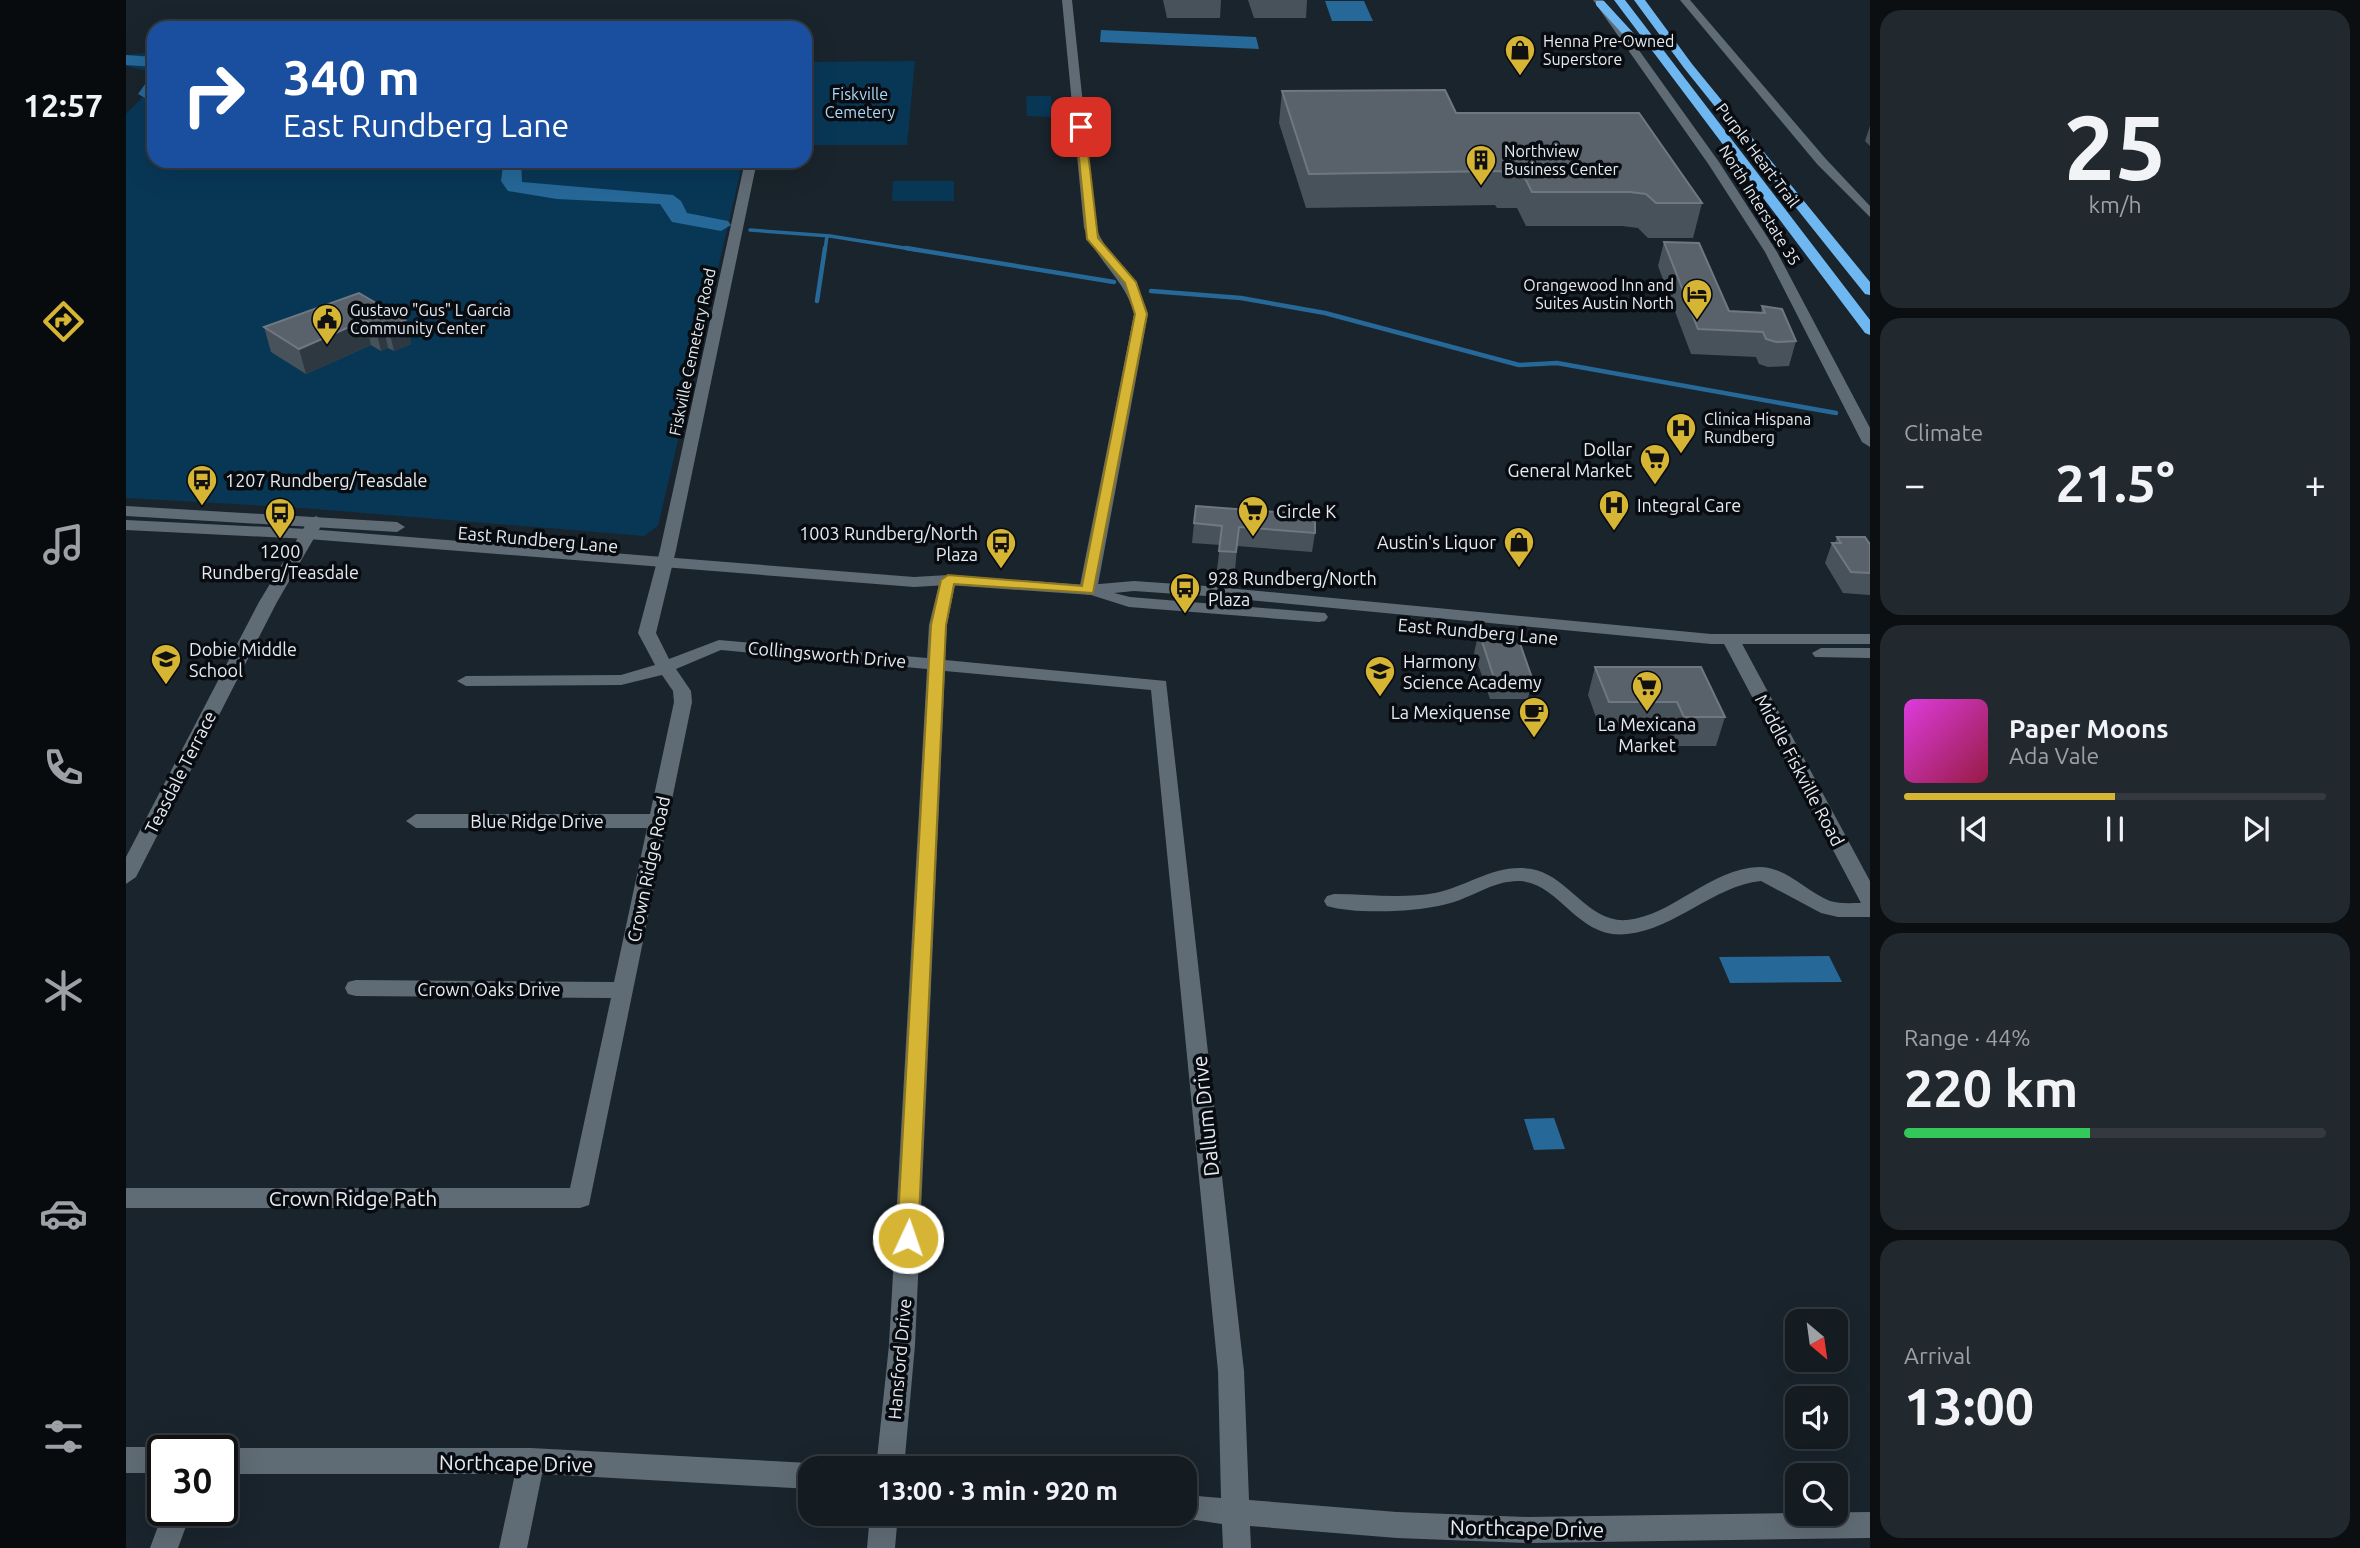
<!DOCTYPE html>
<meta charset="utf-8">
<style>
:root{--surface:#141b21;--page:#21282e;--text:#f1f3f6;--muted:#9da1a5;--line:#33393f;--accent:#d6b534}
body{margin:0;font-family:Ubuntu,sans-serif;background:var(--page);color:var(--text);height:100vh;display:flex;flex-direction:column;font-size:26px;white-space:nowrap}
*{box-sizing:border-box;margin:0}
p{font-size:23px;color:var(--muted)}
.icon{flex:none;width:38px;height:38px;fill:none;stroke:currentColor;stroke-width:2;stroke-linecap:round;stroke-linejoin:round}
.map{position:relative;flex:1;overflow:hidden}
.side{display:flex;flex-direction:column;gap:10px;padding:10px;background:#0b0f12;width:490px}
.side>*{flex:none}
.top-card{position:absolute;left:21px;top:21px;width:665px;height:147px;border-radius:21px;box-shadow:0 7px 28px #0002,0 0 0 2px var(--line);background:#1a4fa0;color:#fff;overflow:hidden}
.needle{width:46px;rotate:151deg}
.tools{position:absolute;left:1659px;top:1309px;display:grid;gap:14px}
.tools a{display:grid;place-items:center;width:63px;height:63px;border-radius:14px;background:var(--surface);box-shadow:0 7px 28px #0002,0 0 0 2px var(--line);font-size:35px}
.speed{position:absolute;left:21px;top:1435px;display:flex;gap:14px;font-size:35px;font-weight:700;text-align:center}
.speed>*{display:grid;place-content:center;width:91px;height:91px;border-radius:50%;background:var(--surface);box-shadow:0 7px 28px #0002,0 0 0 2px var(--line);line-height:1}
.speed .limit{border:4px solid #111;border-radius:10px;background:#fff;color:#111}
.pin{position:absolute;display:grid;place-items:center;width:60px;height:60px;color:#fff;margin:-30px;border-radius:14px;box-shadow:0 4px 10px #0006}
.me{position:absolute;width:77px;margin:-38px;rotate:3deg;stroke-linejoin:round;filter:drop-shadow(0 0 5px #0008)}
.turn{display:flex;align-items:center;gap:24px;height:147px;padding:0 21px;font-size:32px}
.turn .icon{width:91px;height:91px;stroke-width:2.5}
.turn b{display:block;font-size:49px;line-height:60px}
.big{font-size:52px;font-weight:600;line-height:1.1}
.side .widget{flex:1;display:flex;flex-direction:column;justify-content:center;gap:10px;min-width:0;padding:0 24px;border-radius:21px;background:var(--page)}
.side .dial{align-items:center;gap:0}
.dial b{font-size:91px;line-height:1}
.song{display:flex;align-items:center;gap:21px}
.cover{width:84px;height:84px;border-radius:10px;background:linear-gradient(135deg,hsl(300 70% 55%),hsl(340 70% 35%))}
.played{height:7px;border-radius:4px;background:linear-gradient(90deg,var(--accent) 50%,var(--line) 50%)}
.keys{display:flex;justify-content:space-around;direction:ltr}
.heat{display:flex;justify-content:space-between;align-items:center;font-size:38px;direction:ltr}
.charge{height:10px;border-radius:5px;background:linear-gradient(90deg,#34c759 44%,var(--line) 0)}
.trip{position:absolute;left:672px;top:1456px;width:399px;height:70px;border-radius:21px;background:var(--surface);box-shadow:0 7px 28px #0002,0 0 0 2px var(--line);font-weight:600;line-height:70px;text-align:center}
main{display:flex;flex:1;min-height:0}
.menu{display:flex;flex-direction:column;width:126px;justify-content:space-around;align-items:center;background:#080b0d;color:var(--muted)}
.menu .icon{width:49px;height:49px}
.menu .selected{color:var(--accent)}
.menu b{font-size:32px;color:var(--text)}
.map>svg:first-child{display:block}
.green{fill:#083756}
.water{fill:#266898}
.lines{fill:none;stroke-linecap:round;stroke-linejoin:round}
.stream-far1{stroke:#266898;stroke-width:3.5}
.stream{stroke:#266898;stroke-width:4.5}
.river{fill:#266898;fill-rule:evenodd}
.minor{fill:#606c75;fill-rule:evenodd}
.secondary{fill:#606c75;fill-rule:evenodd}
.motorway{fill:#6eb7f1;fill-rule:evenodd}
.wall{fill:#48525a}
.shaded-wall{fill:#2e3841}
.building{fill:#59626b;stroke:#6f7880;stroke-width:2}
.route{fill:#d6b534;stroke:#8b7622;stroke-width:2}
.labels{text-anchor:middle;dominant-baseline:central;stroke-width:7;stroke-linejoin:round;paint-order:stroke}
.far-poi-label{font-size:16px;fill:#e5ebf1;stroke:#080c10;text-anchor:start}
.far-park-label{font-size:16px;fill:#afd7f8;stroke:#080c10}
.far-street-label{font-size:16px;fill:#e5ebf1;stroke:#080c10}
.poi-label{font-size:18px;fill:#e5ebf1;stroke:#080c10;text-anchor:start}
.street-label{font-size:18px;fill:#e5ebf1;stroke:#080c10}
.near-street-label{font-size:21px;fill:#e5ebf1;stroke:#080c10}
</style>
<main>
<nav class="menu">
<b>12:57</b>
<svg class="icon selected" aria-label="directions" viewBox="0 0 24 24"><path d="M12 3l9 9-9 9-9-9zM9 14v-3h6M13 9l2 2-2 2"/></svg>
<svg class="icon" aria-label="music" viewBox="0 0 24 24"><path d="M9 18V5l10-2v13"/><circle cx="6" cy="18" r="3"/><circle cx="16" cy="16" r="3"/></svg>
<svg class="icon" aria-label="phone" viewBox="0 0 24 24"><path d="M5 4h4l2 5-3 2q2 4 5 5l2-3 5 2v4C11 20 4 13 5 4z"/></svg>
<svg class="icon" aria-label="climate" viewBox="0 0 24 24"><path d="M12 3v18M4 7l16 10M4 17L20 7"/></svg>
<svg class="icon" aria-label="car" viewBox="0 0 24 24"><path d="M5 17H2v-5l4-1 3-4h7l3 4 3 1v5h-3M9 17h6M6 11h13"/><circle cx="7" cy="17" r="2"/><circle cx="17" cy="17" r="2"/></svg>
<svg class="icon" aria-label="filters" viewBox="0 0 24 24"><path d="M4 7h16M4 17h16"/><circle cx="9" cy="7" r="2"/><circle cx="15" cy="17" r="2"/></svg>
</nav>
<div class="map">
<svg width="1744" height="1548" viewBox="0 0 1744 1548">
<rect width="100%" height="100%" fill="#1a242c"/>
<path class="green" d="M28,52V73L0,66V55Z
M789,61L781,145H679V62Z
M28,85V161H617L532,526L518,536L177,508L0,498V114Z
M900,96H925L926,117L901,116Z
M767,181H828V201H766Z"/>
<path class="water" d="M1199,1H1238L1247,21H1206Z
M975,30L1130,37L1133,49L974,42Z
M1703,956L1716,982L1604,983L1593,957Z
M1428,1118L1439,1149L1408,1150L1398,1119Z"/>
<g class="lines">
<path class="stream-far1" d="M624,230L704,236L791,250
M699,250L701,236"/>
<path class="stream" d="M780,248L988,282
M1025,291L1115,298L1199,313L1393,365L1431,363L1710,413
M691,301L699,248"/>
<path class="river" d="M0,55L28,57V67L0,65Z
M28,79V103L12,94L22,80Z
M369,161H395L396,182L547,195L555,201L561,213L602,221L605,225L595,231L546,222L534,204L431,199L382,191L375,181L377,166Z"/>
<path class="minor" d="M936,0H946L970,228C983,260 1013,279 1022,314L971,590L962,595L953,590L1008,314C1000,280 970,261 958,228Z
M619,161H631L550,550L530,633L543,659L593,640L801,658L803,625L814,580L822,575L830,580L821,625L819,660L1040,681L1118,1371L1123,1500L1271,1512L1402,1517L1744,1512V1538L1402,1543L1271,1538L1124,1526L1125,1548H1097L1096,1524L1049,1517L1047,1514H1059V1495L1095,1498L1092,1371L1025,690L819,671L789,1345L778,1468H750L763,1345L801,669L595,650L550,669L565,691L566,702L463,1205L454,1208H0V1188H444L485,998L230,996L222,994L219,988L222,982L230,980L488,982L521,828H290L280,821L290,814H524L548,702L547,691L536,675L495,685L340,686L331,681L340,676L495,675L529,665L512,633L534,550Z
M190,516L198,521L151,602L10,877L0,884V857L133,602L182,521Z
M1605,635L1614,640L1744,881V917H1712L1695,913L1635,881C1587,886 1550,929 1501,934C1452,940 1434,883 1394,881C1371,880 1349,895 1328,902C1298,912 1231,915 1201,906L1198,901L1201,896L1208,894C1241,894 1276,899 1309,893C1344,886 1372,861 1410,870C1444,879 1463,923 1501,920C1546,916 1585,868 1633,867C1661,867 1679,891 1704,901C1714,904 1725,903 1735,903L1596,640Z
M0,1447H37L46,1451H37V1473H0Z
M96,1448H405L684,1463L694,1468H684V1489L416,1474L401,1548H373L389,1474H96V1451H90Z
M38,1510H66L52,1548H24Z
M744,1514H772L769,1548H741Z"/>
<path class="secondary" d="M1467,0H1477L1593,162L1651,252L1744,428V447L1736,442L1639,252L1583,165Z
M1554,0H1564L1699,158L1744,206V217L1691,164Z
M0,506L271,522L279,527L271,532L0,516Z
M0,520L182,529L788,577L822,575L962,585L1008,581L1080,586L1585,634H1744V644H1585L1080,596L1008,591L988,593L1004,597L1199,613L1202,617L1199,621L1193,622L1003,607L965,595L822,585L788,587L182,539L0,530Z
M1695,648H1744V658L1689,657L1686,653Z"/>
<path class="motorway" d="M1488,0H1499L1744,320V335L1739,333Z
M1508,0H1519L1566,64L1744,282V295L1739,294L1558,68Z
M1470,1H1478L1511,37V41H1503L1470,5Z"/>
</g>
<path class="wall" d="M1037,0H1095L1094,18H1041Z
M1122,0H1181L1180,18H1128Z
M1156,91L1330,113L1576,203L1567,238H1522L1512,228L1496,226H1400L1391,208H1371L1369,205L1180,208L1153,123Z
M1744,126V146L1739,141Z
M1538,242L1603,311L1635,313L1636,306L1670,341L1663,366L1642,367L1633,364L1630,357L1565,354L1532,266Z
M233,293L279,320L285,344L268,351L262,348L255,351L245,345L180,374L145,352L138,327Z
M1068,523L1189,533L1186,552L1111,546L1109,572L1091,570L1094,545L1066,543Z
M1711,537L1744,543V595L1717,593L1699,563L1706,543H1709Z
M1353,632L1406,678L1402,699H1364L1348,653Z
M1469,667L1599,717L1590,746H1549L1543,731H1475L1462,695Z"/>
<path class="shaded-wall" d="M239,320L245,345L180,374L173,349Z
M279,320L285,344L268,351L262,326Z
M257,323L262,348L255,351L249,326Z"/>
<path class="building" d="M1319,90L1330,113H1513L1576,203H1530L1520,194L1504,192H1406L1397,174H1377L1375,171L1183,174L1156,91Z
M1538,242L1573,243L1603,311L1639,313L1636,306L1656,309L1670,341L1650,342L1640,339L1637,332L1572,329Z
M233,293L279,320L262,326L257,323L249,326L239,320L173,349L138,327Z
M1070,506L1189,515V533L1113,527L1110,552L1093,551L1096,526L1068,523Z
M1711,537H1739L1743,543H1744V573L1725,572L1706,543H1715Z
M1353,632H1390L1406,678H1368Z
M1469,667H1575L1599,717H1558L1551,702H1483Z"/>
<path class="route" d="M955,125L959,127L972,238L1010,282L1021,314L967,593L828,584L820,625L792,1238L789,1244L782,1246L774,1244L771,1238L805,625L815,580L822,575L956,586L1009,314L999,283L961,239L950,127Z"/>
<defs>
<g id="shop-pin" transform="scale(1.575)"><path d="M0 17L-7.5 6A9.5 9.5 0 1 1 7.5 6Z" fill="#d6b534" stroke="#080c10"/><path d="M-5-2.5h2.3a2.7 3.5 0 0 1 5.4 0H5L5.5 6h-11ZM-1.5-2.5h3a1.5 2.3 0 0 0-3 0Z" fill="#111"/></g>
<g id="building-pin" transform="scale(1.575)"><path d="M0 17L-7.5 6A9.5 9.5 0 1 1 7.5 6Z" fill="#d6b534" stroke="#080c10"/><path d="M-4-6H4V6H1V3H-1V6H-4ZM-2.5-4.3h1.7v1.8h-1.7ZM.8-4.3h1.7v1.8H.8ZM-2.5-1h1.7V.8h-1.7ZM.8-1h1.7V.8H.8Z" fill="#111"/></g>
<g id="hotel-pin" transform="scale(1.575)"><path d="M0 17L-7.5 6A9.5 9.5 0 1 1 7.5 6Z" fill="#d6b534" stroke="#080c10"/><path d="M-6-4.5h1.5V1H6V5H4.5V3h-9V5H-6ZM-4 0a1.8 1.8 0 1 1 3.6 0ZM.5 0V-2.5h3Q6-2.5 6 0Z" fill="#111"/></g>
<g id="civic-pin" transform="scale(1.575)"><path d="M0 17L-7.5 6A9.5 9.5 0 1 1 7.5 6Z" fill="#d6b534" stroke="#080c10"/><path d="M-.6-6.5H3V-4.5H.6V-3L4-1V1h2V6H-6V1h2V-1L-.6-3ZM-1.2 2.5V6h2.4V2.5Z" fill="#111"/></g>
<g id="hospital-pin" transform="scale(1.575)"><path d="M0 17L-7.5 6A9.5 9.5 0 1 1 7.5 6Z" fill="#d6b534" stroke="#080c10"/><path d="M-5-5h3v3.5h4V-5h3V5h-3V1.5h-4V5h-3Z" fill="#111"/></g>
<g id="supermarket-pin" transform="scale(1.575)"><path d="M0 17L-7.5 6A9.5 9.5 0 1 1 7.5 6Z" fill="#d6b534" stroke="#080c10"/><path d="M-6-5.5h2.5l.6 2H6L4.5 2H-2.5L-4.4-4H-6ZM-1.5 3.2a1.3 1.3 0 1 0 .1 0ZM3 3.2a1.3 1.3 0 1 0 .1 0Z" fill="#111"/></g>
<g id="bus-pin" transform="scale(1.575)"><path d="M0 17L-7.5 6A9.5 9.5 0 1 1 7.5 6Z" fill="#d6b534" stroke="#080c10"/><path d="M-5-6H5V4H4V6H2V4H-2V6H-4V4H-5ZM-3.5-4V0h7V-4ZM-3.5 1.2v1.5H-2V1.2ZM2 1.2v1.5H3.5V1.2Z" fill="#111"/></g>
<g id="school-pin" transform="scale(1.575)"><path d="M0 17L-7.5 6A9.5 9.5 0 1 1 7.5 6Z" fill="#d6b534" stroke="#080c10"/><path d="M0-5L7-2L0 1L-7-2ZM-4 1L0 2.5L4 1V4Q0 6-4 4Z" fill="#111"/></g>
<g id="cafe-pin" transform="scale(1.575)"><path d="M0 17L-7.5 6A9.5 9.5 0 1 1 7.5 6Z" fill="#d6b534" stroke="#080c10"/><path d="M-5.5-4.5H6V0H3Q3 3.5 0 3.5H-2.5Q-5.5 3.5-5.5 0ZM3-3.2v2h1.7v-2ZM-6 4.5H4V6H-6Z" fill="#111"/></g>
</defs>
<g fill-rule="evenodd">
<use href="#shop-pin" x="1394" y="50"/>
<use href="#building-pin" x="1355" y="160"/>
<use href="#hotel-pin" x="1571" y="294"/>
<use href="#civic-pin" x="201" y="319"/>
<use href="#hospital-pin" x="1555" y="428"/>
<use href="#supermarket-pin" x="1529" y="459"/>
<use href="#bus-pin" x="76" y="480"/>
<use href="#hospital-pin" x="1488" y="505"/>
<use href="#supermarket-pin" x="1127" y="511"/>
<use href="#bus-pin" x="154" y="513"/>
<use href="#shop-pin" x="1393" y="542"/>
<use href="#bus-pin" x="875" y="543"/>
<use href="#bus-pin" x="1059" y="588"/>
<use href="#school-pin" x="40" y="659"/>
<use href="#school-pin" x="1254" y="671"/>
<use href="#supermarket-pin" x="1521" y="686"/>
<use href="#cafe-pin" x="1408" y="712"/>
</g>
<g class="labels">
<g class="far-poi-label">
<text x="1417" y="41">Henna Pre-Owned<tspan x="1417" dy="18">Superstore</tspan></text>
<text x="1378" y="151">Northview<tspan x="1378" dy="18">Business Center</tspan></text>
<text x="1548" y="285" text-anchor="end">Orangewood Inn and<tspan x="1548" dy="18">Suites Austin North</tspan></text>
<text x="224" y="310">Gustavo "Gus" L Garcia<tspan x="224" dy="18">Community Center</tspan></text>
<text x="1578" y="419">Clinica Hispana<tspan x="1578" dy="18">Rundberg</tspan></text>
</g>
<g class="far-park-label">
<text x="734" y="94">Fiskville<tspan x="734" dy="18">Cemetery</tspan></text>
</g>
<g class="far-street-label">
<text transform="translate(1632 155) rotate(53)">Purple Heart Trail</text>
<text transform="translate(1634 205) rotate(58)">North Interstate 35</text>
<text transform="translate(566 352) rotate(-78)">Fiskville Cemetery Road</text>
</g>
<g class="poi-label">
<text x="1506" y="449" text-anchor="end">Dollar<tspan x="1506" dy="21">General Market</tspan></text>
<text x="99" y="480">1207 Rundberg/Teasdale</text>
<text x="1511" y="505">Integral Care</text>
<text x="1150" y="511">Circle K</text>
<text x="852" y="533" text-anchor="end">1003 Rundberg/North<tspan x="852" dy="21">Plaza</tspan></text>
<text x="1370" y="542" text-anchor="end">Austin's Liquor</text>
<text x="154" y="551" text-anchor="middle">1200<tspan x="154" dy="21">Rundberg/Teasdale</tspan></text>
<text x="1082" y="578">928 Rundberg/North<tspan x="1082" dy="21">Plaza</tspan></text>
<text x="63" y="649">Dobie Middle<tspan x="63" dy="21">School</tspan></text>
<text x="1277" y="661">Harmony<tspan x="1277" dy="21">Science Academy</tspan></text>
<text x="1385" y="712" text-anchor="end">La Mexiquense</text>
<text x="1521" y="724" text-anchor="middle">La Mexicana<tspan x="1521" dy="21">Market</tspan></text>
</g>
<g class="street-label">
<text transform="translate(412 539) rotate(5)">East Rundberg Lane</text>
<text transform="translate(1352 631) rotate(5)">East Rundberg Lane</text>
<text transform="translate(701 654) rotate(5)">Collingsworth Drive</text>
<text transform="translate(1674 770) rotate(62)">Middle Fiskville Road</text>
<text transform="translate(54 772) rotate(-63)">Teasdale Terrace</text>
<text x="411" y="821">Blue Ridge Drive</text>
<text transform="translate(522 869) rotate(-78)">Crown Ridge Road</text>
<text x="363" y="989">Crown Oaks Drive</text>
<text transform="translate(773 1359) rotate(-85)">Hansford Drive</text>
</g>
<g class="near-street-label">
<text transform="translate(1079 1116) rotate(-96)">Dallum Drive</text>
<text x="227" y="1198">Crown Ridge Path</text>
<text transform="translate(390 1463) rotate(1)">Northcape Drive</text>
<text transform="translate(1401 1528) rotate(1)">Northcape Drive</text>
</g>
</g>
</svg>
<div class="tools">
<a><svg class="needle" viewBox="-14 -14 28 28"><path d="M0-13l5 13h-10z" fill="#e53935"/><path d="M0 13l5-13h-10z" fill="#9da1a5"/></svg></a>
<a><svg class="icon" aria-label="sound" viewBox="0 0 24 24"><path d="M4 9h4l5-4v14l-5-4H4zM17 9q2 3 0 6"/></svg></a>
<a><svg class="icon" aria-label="search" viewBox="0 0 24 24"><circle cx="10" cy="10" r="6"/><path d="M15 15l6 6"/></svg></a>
</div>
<div class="speed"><div class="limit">30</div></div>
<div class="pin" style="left:955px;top:127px;background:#d93025"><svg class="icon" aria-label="arrive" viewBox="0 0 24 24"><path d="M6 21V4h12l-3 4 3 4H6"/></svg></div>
<svg class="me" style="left:782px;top:1238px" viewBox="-20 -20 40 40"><circle r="17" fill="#d6b534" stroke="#fff" stroke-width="3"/><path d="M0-11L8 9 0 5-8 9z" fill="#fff"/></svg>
<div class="trip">13:00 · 3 min · 920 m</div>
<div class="top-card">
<div class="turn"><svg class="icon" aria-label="right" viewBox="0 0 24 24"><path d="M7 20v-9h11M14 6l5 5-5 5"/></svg><div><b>340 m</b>East Rundberg Lane</div></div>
</div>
</div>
<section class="side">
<div class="widget dial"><b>25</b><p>km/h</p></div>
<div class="widget"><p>Climate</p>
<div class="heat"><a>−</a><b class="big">21.5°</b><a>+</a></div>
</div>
<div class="widget">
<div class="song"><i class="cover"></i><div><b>Paper Moons</b><p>Ada Vale</p></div></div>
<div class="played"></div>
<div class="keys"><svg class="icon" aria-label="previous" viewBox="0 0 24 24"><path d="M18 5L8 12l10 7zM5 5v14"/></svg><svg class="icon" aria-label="pause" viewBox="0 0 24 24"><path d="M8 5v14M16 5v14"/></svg><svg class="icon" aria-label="next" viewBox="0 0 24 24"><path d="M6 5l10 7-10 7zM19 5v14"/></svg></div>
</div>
<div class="widget"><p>Range · 44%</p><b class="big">220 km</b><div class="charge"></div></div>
<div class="widget"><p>Arrival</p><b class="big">13:00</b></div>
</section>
</main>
